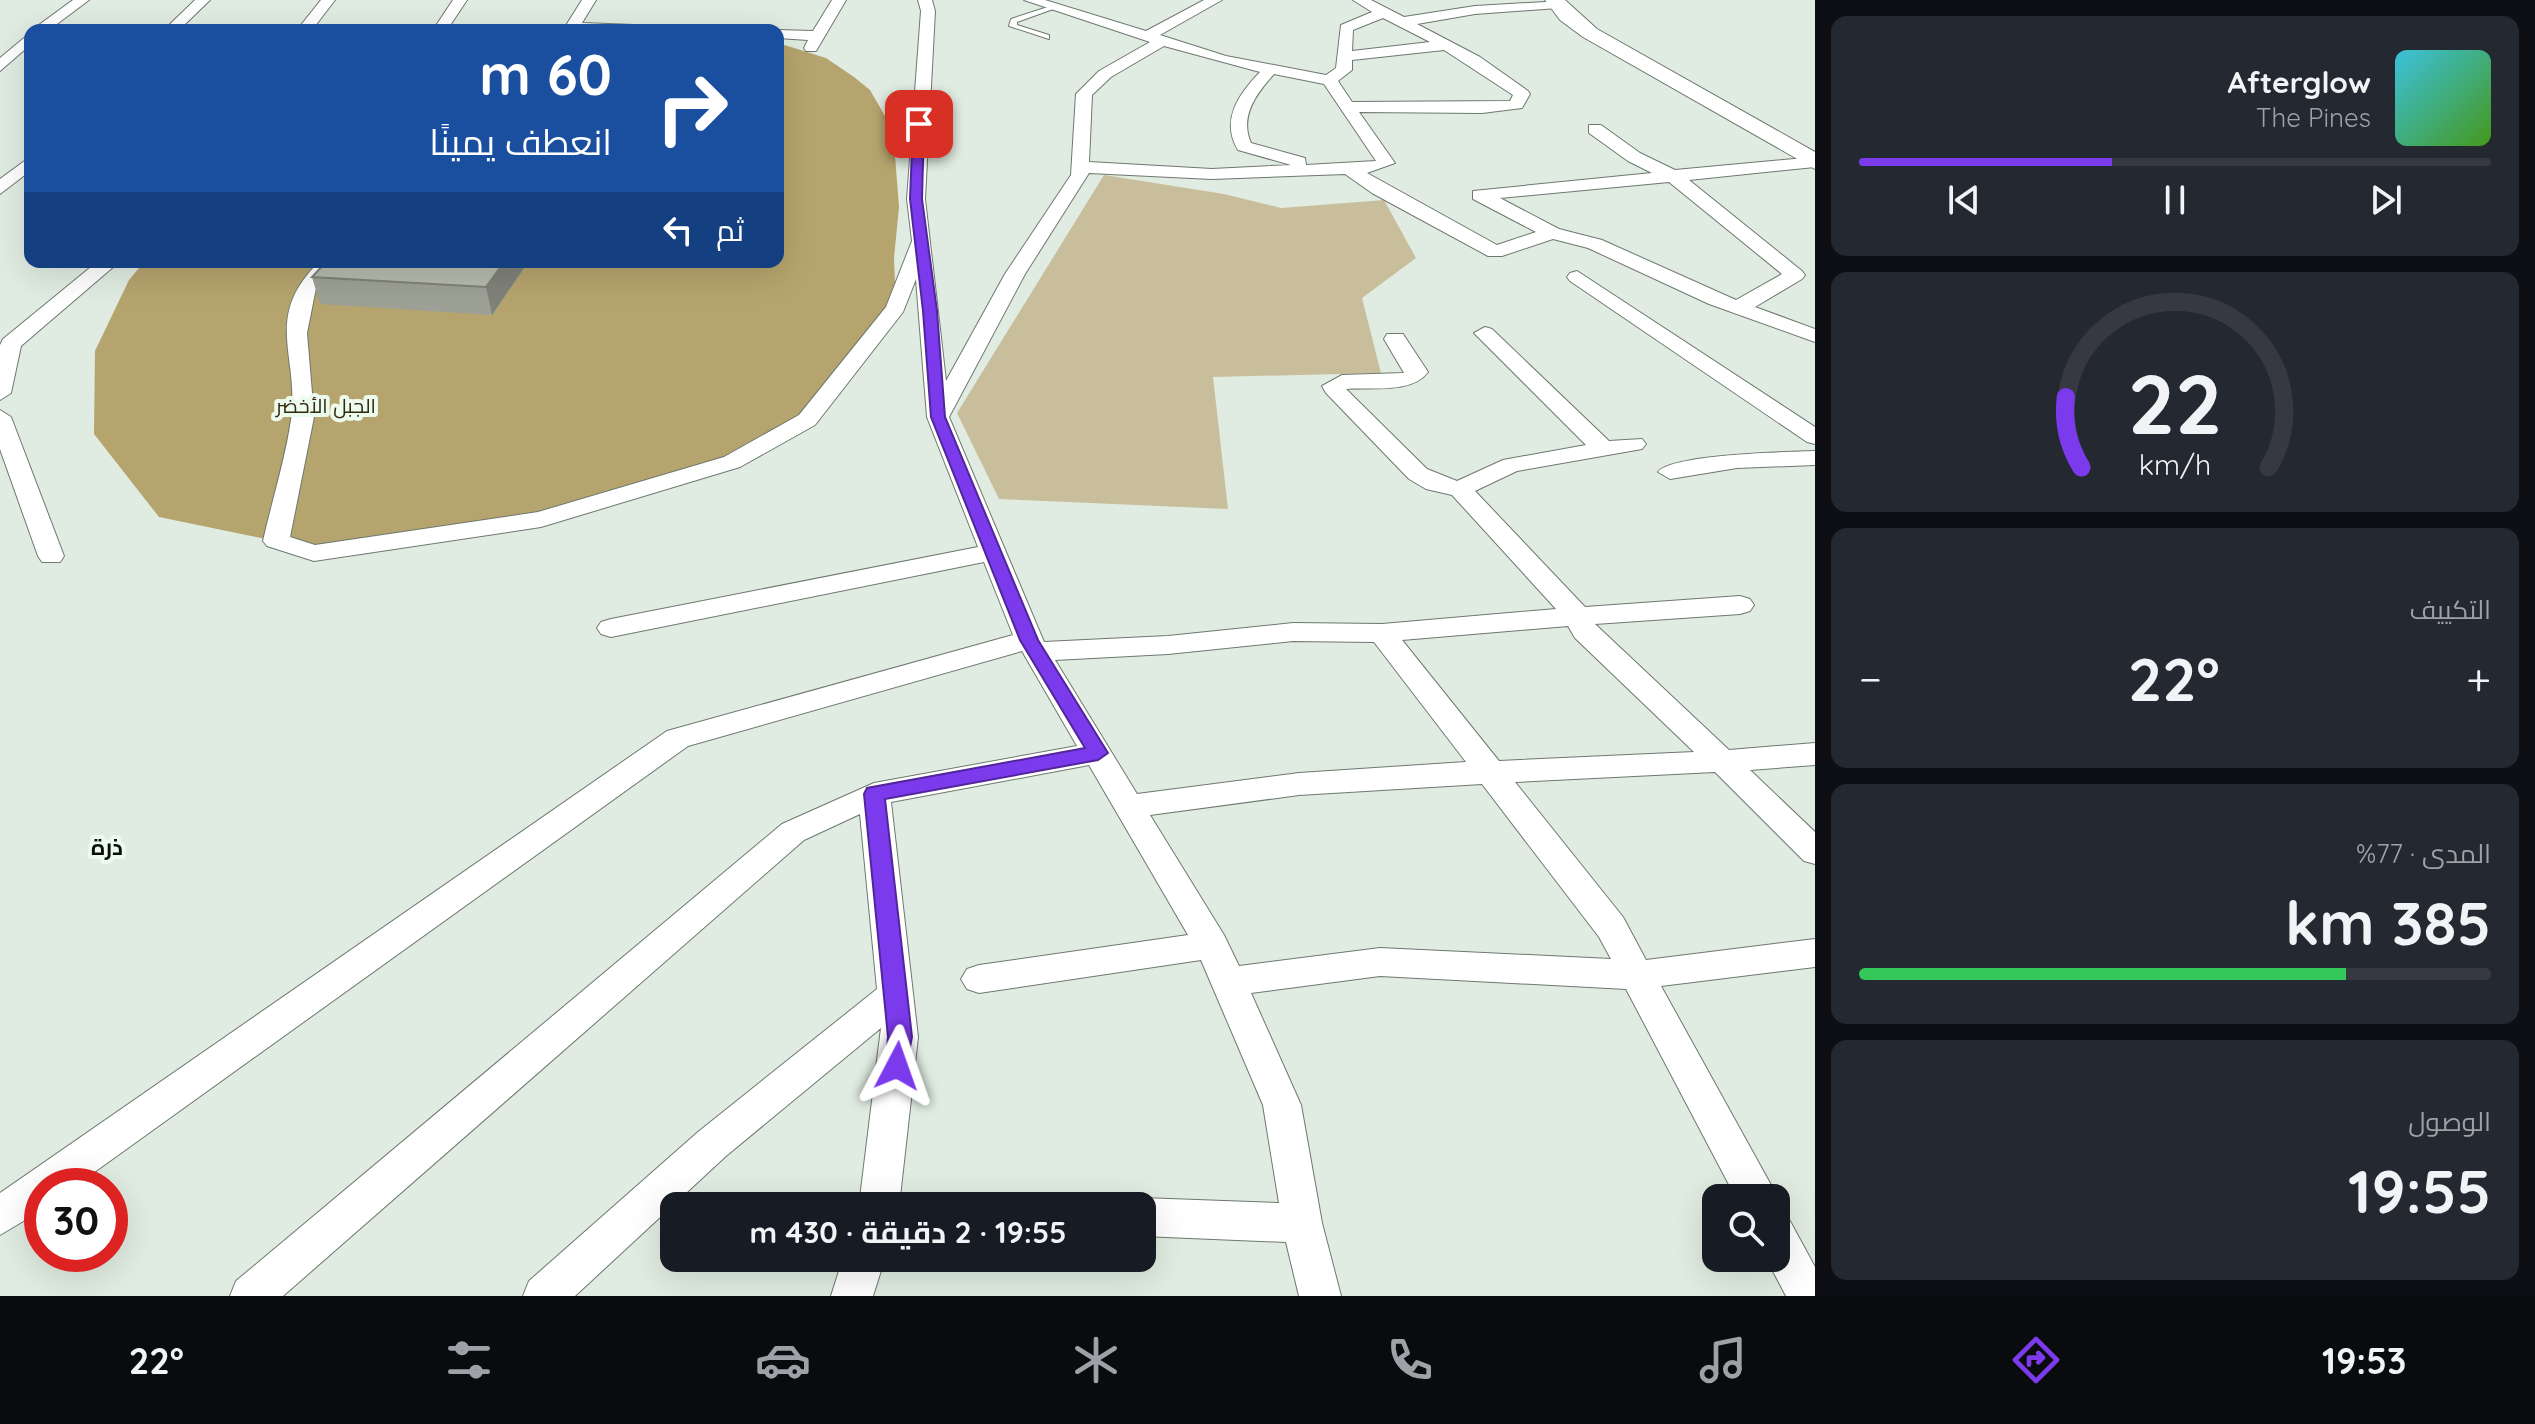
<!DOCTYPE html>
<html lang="ar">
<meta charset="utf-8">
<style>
:root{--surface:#171b24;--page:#242831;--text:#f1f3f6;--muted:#9ea1a6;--line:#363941;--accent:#7c3aed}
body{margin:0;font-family:Quicksand,Cairo,sans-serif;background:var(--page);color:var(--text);direction:rtl;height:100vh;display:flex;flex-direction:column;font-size:30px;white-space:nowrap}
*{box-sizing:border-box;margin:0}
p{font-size:26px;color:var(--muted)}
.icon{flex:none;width:44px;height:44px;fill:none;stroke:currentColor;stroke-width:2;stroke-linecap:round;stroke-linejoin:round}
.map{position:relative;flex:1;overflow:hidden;direction:ltr}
.sheet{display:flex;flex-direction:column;gap:16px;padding:16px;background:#0d0f14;width:720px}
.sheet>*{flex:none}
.guide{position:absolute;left:24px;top:24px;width:760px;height:244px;border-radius:16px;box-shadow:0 8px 32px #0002;direction:rtl;background:#1a4fa0;color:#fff;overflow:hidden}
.fabs{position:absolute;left:1702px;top:1184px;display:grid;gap:16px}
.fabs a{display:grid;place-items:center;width:88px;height:88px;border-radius:16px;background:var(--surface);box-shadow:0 8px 32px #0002;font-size:40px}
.speed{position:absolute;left:24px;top:1168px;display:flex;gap:16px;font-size:40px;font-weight:700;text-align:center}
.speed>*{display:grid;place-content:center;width:104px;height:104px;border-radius:50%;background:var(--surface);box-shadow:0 8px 32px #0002;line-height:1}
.speed .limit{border:12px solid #d22;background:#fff;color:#111}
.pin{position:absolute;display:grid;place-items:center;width:68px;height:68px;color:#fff;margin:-34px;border-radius:16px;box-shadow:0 4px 12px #0006}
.me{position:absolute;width:88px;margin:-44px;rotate:4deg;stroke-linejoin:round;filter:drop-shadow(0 0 6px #0008)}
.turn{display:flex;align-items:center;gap:28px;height:168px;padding:0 40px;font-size:36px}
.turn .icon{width:104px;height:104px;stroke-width:2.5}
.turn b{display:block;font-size:56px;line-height:68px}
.then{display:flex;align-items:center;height:76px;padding:0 40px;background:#0003;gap:16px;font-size:30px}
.big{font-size:60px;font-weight:700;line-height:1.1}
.sheet .card{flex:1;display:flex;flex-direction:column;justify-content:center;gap:12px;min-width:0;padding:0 28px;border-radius:16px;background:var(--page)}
.sheet .dial{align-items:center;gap:0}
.dial svg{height:208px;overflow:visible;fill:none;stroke:var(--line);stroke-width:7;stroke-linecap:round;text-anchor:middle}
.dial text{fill:var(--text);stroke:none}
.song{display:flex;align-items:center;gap:24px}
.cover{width:96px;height:96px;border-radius:12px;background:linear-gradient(135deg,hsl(190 70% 55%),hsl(100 70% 35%))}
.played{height:8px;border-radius:4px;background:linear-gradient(90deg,var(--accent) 40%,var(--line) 40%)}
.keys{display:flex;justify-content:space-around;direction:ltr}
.heat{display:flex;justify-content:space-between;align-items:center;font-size:44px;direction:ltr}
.charge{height:12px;border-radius:6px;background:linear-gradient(90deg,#34c759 77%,var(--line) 0)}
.trip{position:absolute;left:660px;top:1192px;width:496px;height:80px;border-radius:16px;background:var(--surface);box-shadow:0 8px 32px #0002;font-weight:700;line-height:80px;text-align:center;direction:rtl}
.tab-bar{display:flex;height:128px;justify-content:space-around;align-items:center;background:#090b0e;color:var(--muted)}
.tab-bar .icon{width:56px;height:56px}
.tab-bar .selected{color:var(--accent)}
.tab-bar b{font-size:36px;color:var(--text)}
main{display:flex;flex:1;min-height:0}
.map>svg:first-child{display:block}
.green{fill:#c9be9c}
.forest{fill:#b6a46e}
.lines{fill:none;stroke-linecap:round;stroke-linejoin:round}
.lane-casing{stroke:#6d786e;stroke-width:2}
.street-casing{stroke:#6d786e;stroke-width:2}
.secondary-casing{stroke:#6d786e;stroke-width:2}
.lane{fill:#fff;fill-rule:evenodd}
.street{fill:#fff;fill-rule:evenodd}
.secondary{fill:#fff;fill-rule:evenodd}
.wall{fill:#9da095}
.shaded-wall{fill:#7f8279}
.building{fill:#b6baad;stroke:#7f8279;stroke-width:2}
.route{fill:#7c3aed;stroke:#51269a;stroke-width:2}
.labels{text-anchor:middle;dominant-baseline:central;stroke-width:8;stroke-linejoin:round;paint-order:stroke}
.park-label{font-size:20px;fill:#31290f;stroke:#edfaee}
.neighbourhood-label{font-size:22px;font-weight:bold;fill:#0b0f0c;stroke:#edfaee}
</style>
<main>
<section class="sheet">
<div class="card">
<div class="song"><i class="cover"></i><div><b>Afterglow</b><p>The Pines</p></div></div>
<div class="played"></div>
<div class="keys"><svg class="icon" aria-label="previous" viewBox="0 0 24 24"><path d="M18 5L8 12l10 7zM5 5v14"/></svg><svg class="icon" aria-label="pause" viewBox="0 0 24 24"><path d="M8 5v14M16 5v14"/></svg><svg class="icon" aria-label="next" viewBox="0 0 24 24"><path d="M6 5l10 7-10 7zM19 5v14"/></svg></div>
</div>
<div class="card dial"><svg viewBox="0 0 100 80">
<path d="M14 69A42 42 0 1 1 86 69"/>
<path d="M14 69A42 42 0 0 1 8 42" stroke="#7c3aed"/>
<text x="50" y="56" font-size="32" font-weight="700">22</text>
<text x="50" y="72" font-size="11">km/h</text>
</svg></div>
<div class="card"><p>التكييف</p>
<div class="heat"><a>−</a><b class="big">22°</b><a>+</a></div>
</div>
<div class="card"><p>المدى · 77%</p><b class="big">385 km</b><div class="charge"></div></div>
<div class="card"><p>الوصول</p><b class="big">19:55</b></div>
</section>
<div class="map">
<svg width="1815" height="1296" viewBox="0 0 1815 1296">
<rect width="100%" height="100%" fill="#e0ece1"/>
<path class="green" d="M1104,175L1224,194L1281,208L1384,200L1416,258L1362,298L1381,373L1213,377L1228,509L999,499L957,413Z"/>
<path class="forest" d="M778,43L826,58L854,77L870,90L893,130L899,207L894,258L896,308L807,420L732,462L541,519L314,553L276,541L159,517L94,434L95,351L129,280L144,262H778Z"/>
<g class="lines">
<g class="lane-casing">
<path id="lane" d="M1054,5L1056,8L1017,22V25L1049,35V39L1009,26L1011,19Z"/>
</g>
<g class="street-casing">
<path id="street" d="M73,0H89L49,30H32Z
M195,0H210L179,30H164Z
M321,0H335L312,30H297Z
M453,0H467L447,30H433Z
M582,0H596L582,23L661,26L668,30H567L565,27Z
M832,0H846L816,51H806L804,48L808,40L778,38V30L813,31Z
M918,0H932L935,11L925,199L946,381L1005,274L1071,175L1076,94L1099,71L1150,42L1024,0H1045L1146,31L1204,0H1222L1160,35L1226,56L1326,75L1336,68L1341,25L1372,12L1353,0H1371L1404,17L1475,6L1563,1V7L1558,8L1475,14L1417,24L1480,57L1528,91L1530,94L1522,108L1482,113L1359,112L1395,163L1367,173L1497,245L1536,232L1473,199V191L1652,173L1628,161L1589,133V125H1601L1640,153L1675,170L1815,157V167L1689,180L1802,271L1805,275L1802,279L1755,307L1815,329V342L1709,304L1588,248L1553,239L1502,256H1488L1372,193L1345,174L1212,179L1089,173L1025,274L949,417L1044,642L1168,636L1293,623L1382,624L1556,609L1452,495L1426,489L1409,479L1326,393L1322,386L1342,375L1404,373L1384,339L1387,334H1403L1428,372C1412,394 1371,387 1346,389L1427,469L1457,481L1503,460L1586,445L1474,333L1485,327L1492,329L1609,441L1642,439L1646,444L1642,449L1517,471L1475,491L1585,607L1740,596L1750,599L1754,605L1750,611L1740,614L1595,624L1729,750L1815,743V765L1750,770L1815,832V864L1804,861L1715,772L1515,782L1623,917L1646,960L1815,939V967L1661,986L1771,1185L1777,1198L1776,1200L1736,1198L1626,989L1380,976L1251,993L1301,1105L1322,1223L1341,1296H1299L1286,1242L1142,1236V1206H1127L1142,1198L1279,1203L1263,1105L1201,960L979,993L967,989L961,979L967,969L979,965L1188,935L1089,765L891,802L918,1037L899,1206H859L881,1028L726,1156L575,1296H523L529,1281L698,1132L877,989L860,814L804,840L283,1296H230L236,1281L782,824L874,783L1077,746L1022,651L688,746L75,1186H42V1210L0,1235V1193L667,731L1013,635L984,562L611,637L601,634L597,628L601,622L611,619L978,547L927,417L916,279L903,312L815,425L740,467L541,527L314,561L267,546L263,541C272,501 285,460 291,420C300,356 262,318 319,262H340L316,288L307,333L314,417L290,537L315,545L538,512L724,457L799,415L886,307L912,241L907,199L921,11ZM1383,18L1430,42L1352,51L1353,30ZM1164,46L1260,72C1239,94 1220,120 1238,150L1291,165L1212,169L1089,162L1092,95L1111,77ZM1444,50L1513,95L1510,101L1352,102L1338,81L1352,70V60ZM1274,74L1324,84L1376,161L1306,165L1305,158L1251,143C1239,116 1257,93 1274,74ZM1669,182L1782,274L1736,300L1602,240L1559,229L1500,198ZM1568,626L1575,638L1694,752L1499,761L1402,640ZM1293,641L1374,642L1466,762L1299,773L1137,794L1055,660L1168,654ZM1482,784L1599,937L1611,959L1380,948L1239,966L1224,935L1150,815L1299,795Z
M30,33V45L0,71V58Z
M30,157V171L0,194V179Z
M97,262H119L21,346L11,393L0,400V345L3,339Z
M1577,271L1815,427V444L1807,442L1570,281L1567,277L1570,273Z
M0,410L11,417L64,556L60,562H42L38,556L0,449Z
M1815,451V465L1737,468L1670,479L1658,472C1671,454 1789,452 1815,451Z
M1776,1216L1790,1221L1815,1267V1296H1786L1766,1258H1776Z
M843,1258H885L873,1296H831Z"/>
</g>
<g class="secondary-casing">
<path id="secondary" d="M1545,0H1565L1597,29L1815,152V169L1583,37L1560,20Z"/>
</g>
<use href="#lane" class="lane"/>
<use href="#street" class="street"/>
<use href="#secondary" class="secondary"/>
</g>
<path class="wall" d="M326,262H528L492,315L320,304L312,277Z"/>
<path class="shaded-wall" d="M504,262H528L492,315L486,287Z"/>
<path class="building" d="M326,262H504L486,287L312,277Z"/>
<path class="route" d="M919,121L924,124L922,199L937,311L945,417L1038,640L1108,753L1098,760L885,799L912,1037L905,1073L897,1076L888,1073L885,1066L888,1037L864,794L867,788L1085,748L1020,640L931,417L923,311L910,199L913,124Z"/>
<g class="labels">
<g class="park-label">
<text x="326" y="405">الجبل الأخضر</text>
</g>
<g class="neighbourhood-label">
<text x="107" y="847">ذرة</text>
</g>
</g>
</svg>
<div class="fabs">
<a><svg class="icon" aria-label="search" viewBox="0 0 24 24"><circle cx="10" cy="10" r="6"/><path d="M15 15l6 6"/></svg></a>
</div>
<div class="speed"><div class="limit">30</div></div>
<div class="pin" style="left:919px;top:124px;background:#d93025"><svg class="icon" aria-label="arrive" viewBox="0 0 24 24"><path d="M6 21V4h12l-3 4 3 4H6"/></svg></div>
<svg class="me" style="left:897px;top:1066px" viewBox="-20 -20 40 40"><path d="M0-17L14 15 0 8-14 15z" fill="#7c3aed" stroke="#fff" stroke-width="4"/></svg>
<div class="trip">19:55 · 2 دقيقة · 430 m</div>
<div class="guide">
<div class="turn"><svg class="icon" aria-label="right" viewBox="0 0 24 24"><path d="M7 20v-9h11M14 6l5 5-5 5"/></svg><div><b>60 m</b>انعطف يمينًا</div></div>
<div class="then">ثم<svg class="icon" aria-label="left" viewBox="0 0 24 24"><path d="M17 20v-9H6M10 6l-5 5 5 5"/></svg></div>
</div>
</div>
</main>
<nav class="tab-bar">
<b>19:53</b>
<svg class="icon selected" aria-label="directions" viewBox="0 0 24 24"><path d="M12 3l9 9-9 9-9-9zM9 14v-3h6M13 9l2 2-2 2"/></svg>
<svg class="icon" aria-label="music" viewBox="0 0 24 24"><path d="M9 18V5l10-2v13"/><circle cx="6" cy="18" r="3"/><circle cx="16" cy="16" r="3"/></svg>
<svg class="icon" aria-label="phone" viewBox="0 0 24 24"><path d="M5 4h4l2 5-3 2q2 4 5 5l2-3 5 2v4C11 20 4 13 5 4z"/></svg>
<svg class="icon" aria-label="climate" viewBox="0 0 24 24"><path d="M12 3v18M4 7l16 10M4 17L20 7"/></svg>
<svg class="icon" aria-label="car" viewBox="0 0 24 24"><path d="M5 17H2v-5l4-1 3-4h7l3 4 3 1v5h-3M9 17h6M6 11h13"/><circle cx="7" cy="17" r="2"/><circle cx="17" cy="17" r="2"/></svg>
<svg class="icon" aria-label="filters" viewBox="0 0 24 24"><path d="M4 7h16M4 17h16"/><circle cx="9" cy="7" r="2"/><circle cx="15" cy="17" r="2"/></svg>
<b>22°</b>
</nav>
